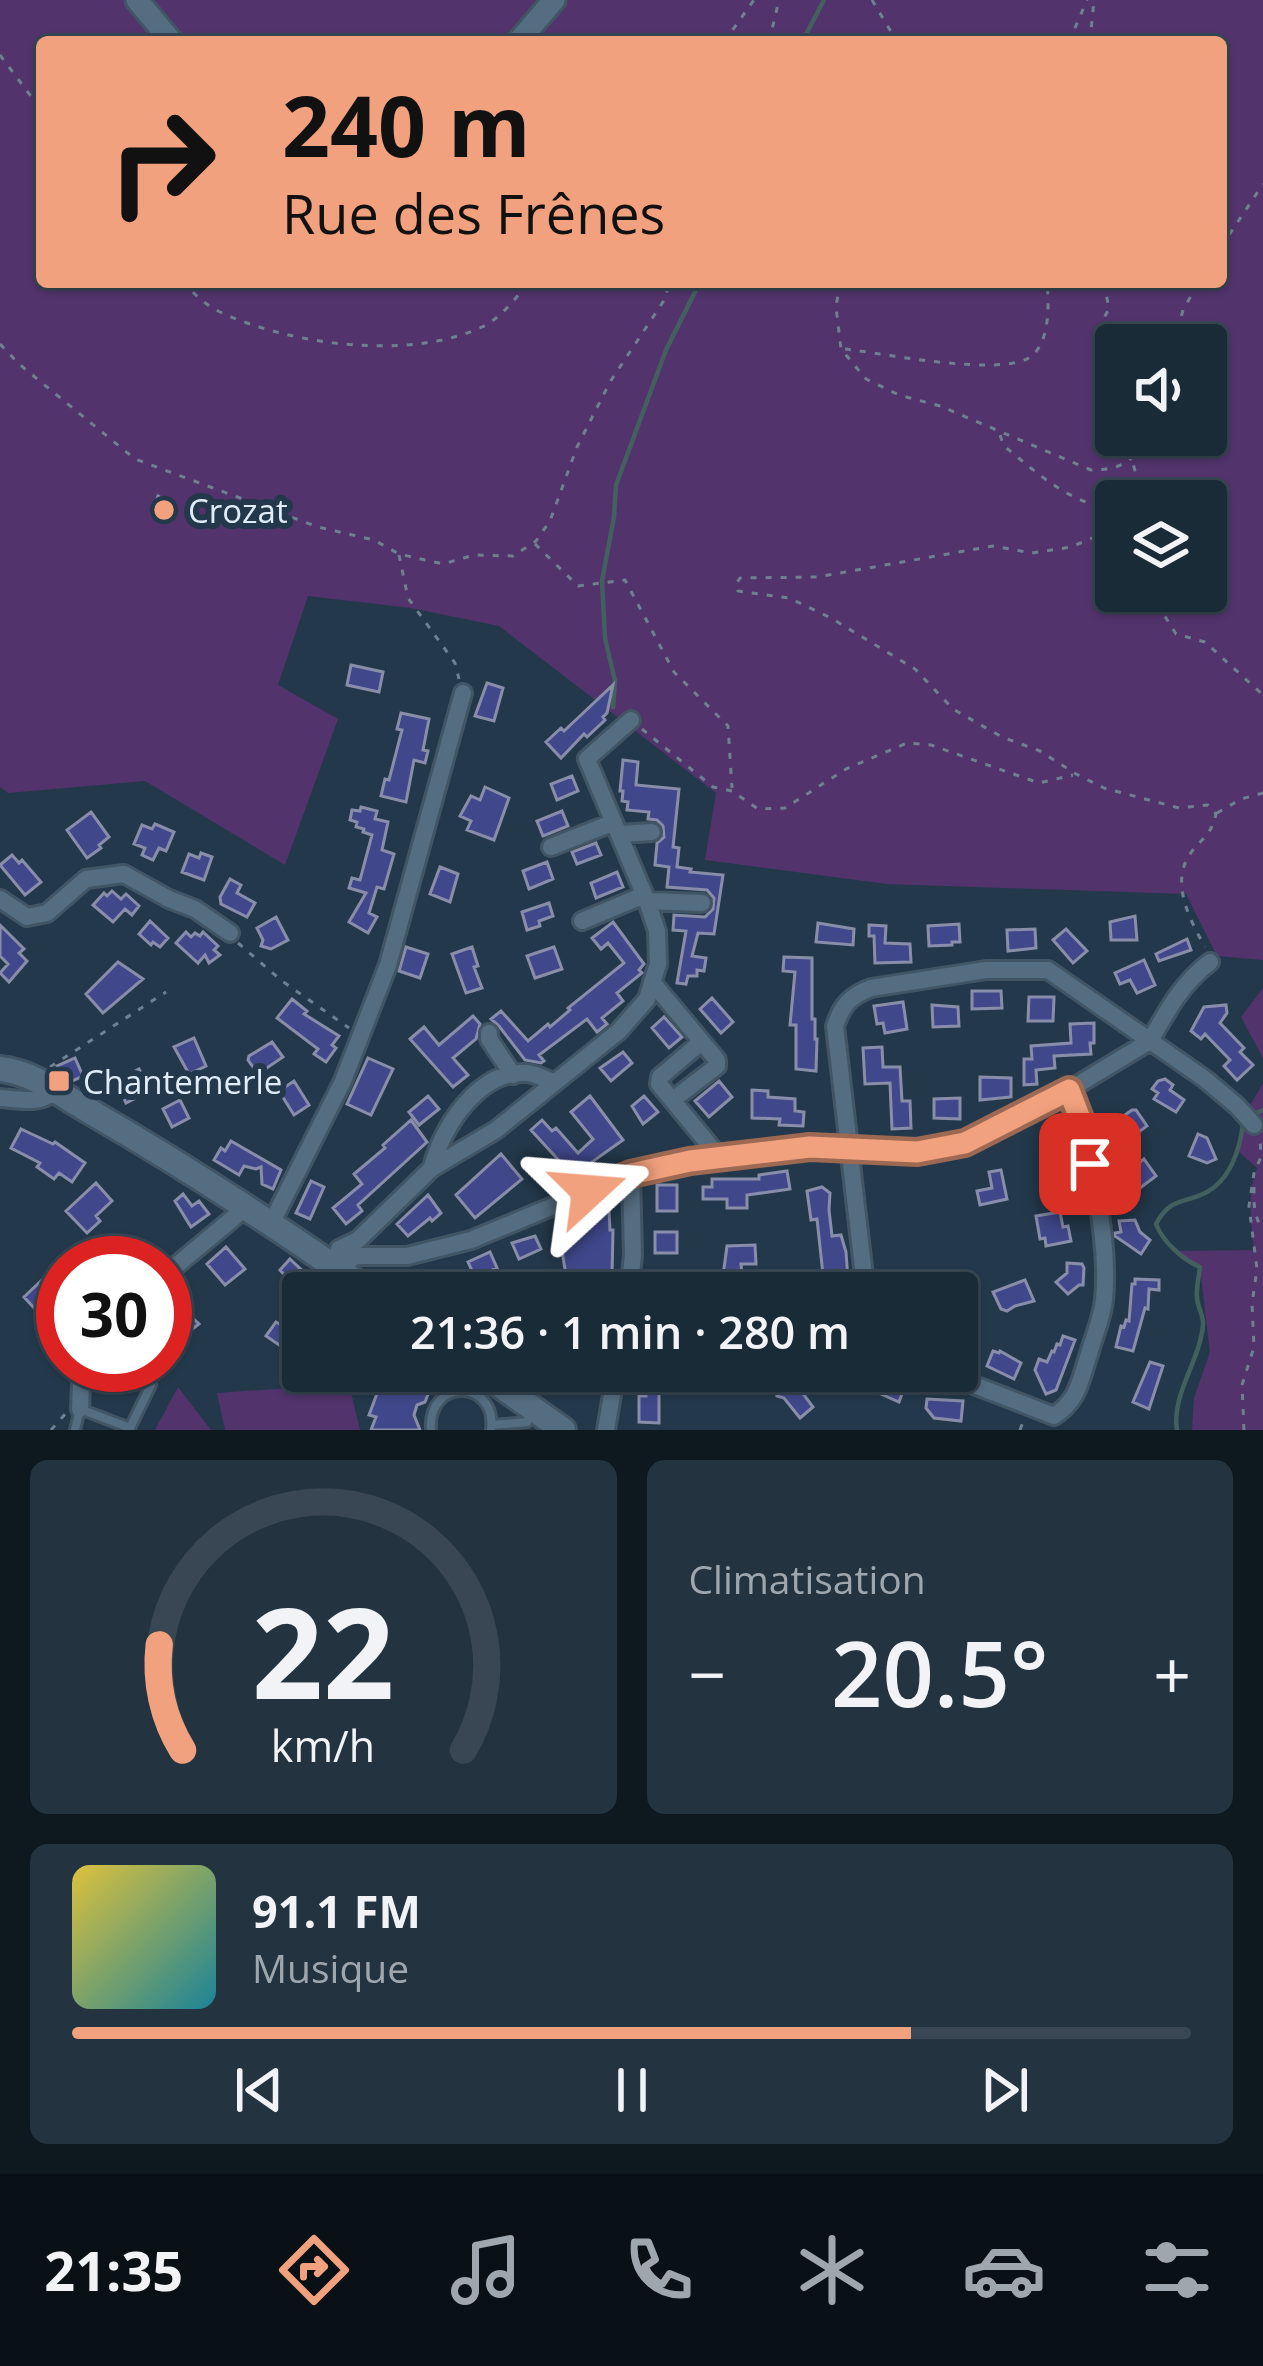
<!DOCTYPE html>
<html lang="fr">
<meta charset="utf-8">
<style>
:root{--surface:#1a2b38;--page:#233340;--text:#f1f3f6;--muted:#9fa7ae;--line:#384753;--accent:#f2a17e}
body{margin:0;font-family:"Open Sans",sans-serif;background:var(--page);color:var(--text);height:100vh;display:flex;flex-direction:column;font-size:45px;white-space:nowrap}
*{box-sizing:border-box;margin:0}
p{font-size:39px;color:var(--muted)}
.icon{flex:none;width:66px;height:66px;fill:none;stroke:currentColor;stroke-width:2;stroke-linecap:round;stroke-linejoin:round}
.map{position:relative;height:1430px;overflow:hidden}
.details{display:flex;flex-direction:column;gap:30px;padding:30px;background:#0e181f;flex:1}
.details>*{flex:none}
.guide{position:absolute;left:36px;top:36px;width:1191px;height:252px;border-radius:12px;box-shadow:0 3px 9px #0004,0 0 0 3px var(--line);background:#f2a17e;color:#111;overflow:hidden}
.buttons{position:absolute;left:1095px;top:324px;display:grid;gap:24px}
.buttons a{display:grid;place-items:center;width:132px;height:132px;border-radius:12px;background:var(--surface);box-shadow:0 3px 9px #0004,0 0 0 3px var(--line);font-size:60px}
.speed{position:absolute;left:36px;top:1236px;display:flex;gap:24px;font-size:60px;font-weight:700;text-align:center}
.speed>*{display:grid;place-content:center;width:156px;height:156px;border-radius:50%;background:var(--surface);box-shadow:0 3px 9px #0004,0 0 0 3px var(--line);line-height:1}
.speed .limit{border:18px solid #d22;background:#fff;color:#111}
.pin{position:absolute;display:grid;place-items:center;width:102px;height:102px;color:#fff;margin:-51px;border-radius:24px;box-shadow:0 6px 18px #0006}
.me{position:absolute;width:132px;margin:-66px;rotate:71deg;stroke-linejoin:round;filter:drop-shadow(0 0 9px #0008)}
.turn{display:flex;align-items:center;gap:42px;height:252px;padding:0 48px;font-size:54px}
.turn .icon{width:156px;height:156px;stroke-width:2.5}
.turn b{display:block;font-size:84px;line-height:102px}
.big{font-size:90px;font-weight:600;line-height:1.1}
.details .card{flex:1;display:flex;flex-direction:column;justify-content:center;gap:18px;min-width:0;padding:0 42px;border-radius:18px;background:var(--page)}
.details .dial{align-items:center;gap:0}
.dial svg{height:312px;overflow:visible;fill:none;stroke:var(--line);stroke-width:7;stroke-linecap:round;text-anchor:middle}
.dial text{fill:var(--text);stroke:none}
.song{display:flex;align-items:center;gap:36px}
.cover{width:144px;height:144px;border-radius:18px;background:linear-gradient(135deg,hsl(50 70% 55%),hsl(190 70% 35%))}
.played{height:12px;border-radius:6px;background:linear-gradient(90deg,var(--accent) 75%,var(--line) 75%)}
.keys{display:flex;justify-content:space-around;direction:ltr}
.heat{display:flex;justify-content:space-between;align-items:center;font-size:66px;direction:ltr}
.details .tiles{flex:1;display:grid;gap:30px;grid-template-columns:1fr 1fr}
.card:last-child{grid-column:span 2}
.trip{position:absolute;left:282px;top:1272px;width:696px;height:120px;border-radius:12px;background:var(--surface);box-shadow:0 3px 9px #0004,0 0 0 3px var(--line);font-weight:600;line-height:120px;text-align:center}
.tab-bar{display:flex;height:192px;justify-content:space-around;align-items:center;background:#0a1116;color:var(--muted)}
.tab-bar .icon{width:84px;height:84px}
.tab-bar .selected{color:var(--accent)}
.tab-bar b{font-size:54px;color:var(--text)}
.map>svg:first-child{display:block}
.green{fill:#52336c;fill-rule:evenodd}
.lines{fill:none;stroke-linecap:round;stroke-linejoin:round}
.stream{stroke:#43605f;stroke-width:4.5}
.building{fill:#40488b;stroke:#888ea9;stroke-width:3}
.service-casing{stroke:#425564;stroke-width:14}
.minor-casing{stroke:#425564;stroke-width:22}
.tertiary-casing{stroke:#425564;stroke-width:27}
.secondary-casing{stroke:#425564;stroke-width:30}
.path{stroke:#6f8191;stroke-width:3;stroke-dasharray:6 9;stroke-linecap:butt}
.service{stroke:#556d80;stroke-width:8}
.minor{stroke:#556d80;stroke-width:16}
.tertiary{stroke:#556d80;stroke-width:21}
.secondary{stroke:#556d80;stroke-width:24}
.route-casing{stroke:#9d6952;stroke-width:30}
.route{stroke:#f2a17e;stroke-width:21}
.poi-dot{fill:#f2a17e;stroke:#23394b;stroke-width:4.5}
.labels{text-anchor:middle;dominant-baseline:central;stroke-width:12;stroke-linejoin:round;paint-order:stroke}
.poi-label{font-size:33px;fill:#e0edf9;stroke:#23394b;text-anchor:start}
</style>
<div class="map">
<svg width="1263" height="1430" viewBox="0 0 1263 1430">
<rect width="100%" height="100%" fill="#23394b"/>
<path class="green" d="M0,0H1263V960L1217,956L1186,894L887,884L705,860L716,793L499,626L411,608L308,596L278,685L338,719L285,865L145,781L8,793L0,787ZM42,42H1221V282H42ZM1116,345H1206V435H1116ZM1116,501H1206V591H1116Z
M1263,988V1058L1241,1017Z
M1263,1083V1430H1192L1194,1398L1210,1352L1200,1268L1177,1251L1254,1250C1251,1222 1247,1195 1257,1168L1238,1151L1249,1107Z
M349,1384L360,1430H225L217,1393Z
M178,1387L211,1430H155Z"/>
<g class="lines">
<path class="stream" d="M802,42L824,0
M613,707L615,681L605,638L602,581L614,517L616,485L666,350L700,282
M1256,1113L1263,1110
M1177,1430C1171,1395 1200,1361 1203,1325C1204,1315 1197,1307 1197,1297C1196,1288 1199,1276 1200,1267C1182,1259 1163,1242 1156,1224C1170,1198 1182,1204 1205,1193C1230,1181 1240,1149 1243,1124"/>
</g>
<path class="building" d="M158,496L176,507L171,520L152,513Z
M351,665L383,672L379,692L347,685Z
M487,683L503,688L494,721L475,716Z
M613,685L607,713L603,717L605,720L587,737L584,734L561,758L546,742L561,728L564,731Z
M401,713L429,719L423,750L428,751L425,763L414,760L406,802L381,796L385,779L389,780L402,730L397,729Z
M623,760L638,762L636,785L679,789L673,847L679,848L677,867L691,869L690,872L723,875L714,934L698,933L692,956L706,958L704,971L697,970V976H688L686,984L677,983L686,931L673,930L674,915L705,917L713,909L714,898L707,890L667,887L669,867L655,865L657,843L664,837L663,826L657,820L648,819L649,812L627,810L628,802L622,801L623,791H620Z
M572,776L578,791L557,800L551,784Z
M485,787L509,798L494,840L467,830L471,821L460,816L471,796L480,800Z
M361,807L377,811L375,819L388,822L382,850L394,854L384,889L377,887L369,913L377,917L368,933L349,922L366,893L349,888L352,878L360,880L372,835L363,832L364,829L356,827L357,822L350,820L352,810L360,811Z
M562,811L568,826L543,836L537,821Z
M91,812L109,837L99,845L101,848L87,858L67,830Z
M155,824L174,832L166,851L159,848L153,860L142,855L145,848L134,844L142,825L152,829Z
M596,843L601,855L577,864L572,852Z
M201,853L212,857L204,880L182,872L189,854L199,858Z
M12,855L19,863L22,860L41,882L25,895L0,865Z
M547,862L553,879L529,889L523,871Z
M440,867L458,874L450,902L430,894Z
M617,872L623,887L596,898L591,883Z
M230,879L241,885L237,893L255,903L247,917L221,904L220,897Z
M112,891L121,899L126,894L139,906L132,915L125,909L113,922L93,905L104,893L107,896Z
M549,903L553,916L539,921L540,926L527,930L522,912Z
M1135,916L1137,940H1111L1110,922Z
M276,917L288,940L271,949L261,946L263,940L257,928Z
M150,921L168,938L160,947L153,942L151,945L139,934Z
M613,922L644,964L639,970L642,973L617,993L623,1001L602,1018L607,1024L597,1032L587,1019L539,1055L544,1061L541,1063L525,1060L499,1026L491,1019L501,1011L528,1041L548,1024L550,1027L570,1010L568,1008L624,963L608,943L601,949L592,938Z
M818,923L854,929L853,945L816,942Z
M959,924L960,942H952V945L929,946L928,926Z
M0,925L24,949L19,953L27,961L9,982L0,973L8,964L0,956Z
M869,925L886,926L885,943L910,944L911,962L875,963L874,936H869Z
M1035,929L1036,948L1008,951L1007,930Z
M1066,929L1087,951L1073,963L1053,940Z
M186,932L191,937L195,933L200,936L203,932L218,946L214,950L220,955L209,963L205,955L198,963L176,943Z
M1187,939L1191,950L1159,961L1156,954Z
M406,947L428,954L420,978L399,971Z
M472,947L478,966L474,967L482,988L466,993L452,954Z
M554,947L562,969L535,978L527,956Z
M784,957L812,958V1019H815V1039H817L816,1071L796,1069V1025H790L795,972L783,971Z
M1144,960L1155,985L1137,993L1130,980L1120,984L1115,973Z
M118,962L143,979L103,1013L86,994Z
M972,991H1001L1002,1008L972,1009Z
M1029,997H1054L1053,1021H1028Z
M712,998L733,1022L721,1033L700,1009Z
M292,999L307,1011L304,1014L339,1036L332,1045L336,1048L326,1062L314,1054L318,1049L277,1018Z
M903,1002L907,1029L885,1033L883,1023L877,1024L874,1006Z
M932,1005L958,1007L959,1026L933,1027Z
M1226,1005L1227,1013L1220,1023L1244,1048L1240,1052L1253,1065L1237,1080L1224,1066L1230,1060L1205,1034L1201,1039L1191,1031L1204,1007Z
M473,1016L480,1024L476,1039L453,1058L468,1075L453,1087L410,1039L424,1027L439,1045Z
M664,1017L682,1037L669,1048L652,1028Z
M1094,1023V1043H1090L1091,1054L1054,1056L1055,1068L1036,1070L1037,1084L1024,1085V1059H1032L1031,1046L1071,1043L1070,1024Z
M194,1038L206,1066L189,1074L174,1047Z
M272,1042L283,1057L258,1074L248,1060L249,1056Z
M882,1047L883,1067H900L902,1101H910L911,1128L892,1129L890,1083L865,1084L863,1048Z
M623,1052L632,1063L611,1081L600,1068Z
M75,1058L83,1076L72,1081L61,1075L57,1066Z
M368,1058L393,1069L371,1115L347,1104Z
M139,1069L150,1091L126,1103L116,1081Z
M980,1077L1011,1078V1097L980,1100Z
M1165,1079L1173,1085L1170,1090L1184,1100L1176,1112L1154,1099L1158,1093L1152,1089L1158,1081Z
M294,1081L309,1105L294,1115L279,1091Z
M719,1081L732,1097L709,1117L695,1101Z
M752,1090L768,1091V1097L795,1099V1111L804,1112L803,1126L779,1125L780,1119L752,1118Z
M428,1096L439,1109L419,1125L409,1112Z
M590,1096L623,1140L568,1179L559,1169L563,1165L531,1130L542,1120L552,1131L556,1128L578,1153L593,1139L571,1112Z
M644,1096L658,1112L643,1124L632,1106Z
M960,1098V1119L934,1118V1099Z
M180,1100L189,1118L172,1127L163,1109Z
M1132,1110H1136L1147,1126L1122,1144L1109,1126Z
M411,1120L427,1142L358,1205L362,1211L346,1224L333,1208L362,1184L354,1174L385,1148L383,1145Z
M21,1129L53,1144L55,1142L85,1163L72,1182L59,1173L54,1179L37,1167L40,1163L11,1148Z
M1198,1134L1207,1138L1216,1159L1207,1163L1189,1156Z
M231,1141L281,1170L273,1189L262,1184L261,1167L256,1169L244,1166L239,1175L214,1160L221,1148L225,1151Z
M501,1154L522,1179L475,1218L456,1195Z
M1144,1159L1156,1176L1132,1194L1120,1177Z
M1001,1170L1007,1199L980,1205L977,1191L992,1188L989,1172Z
M787,1171L790,1189L747,1195V1208H727V1199H703V1187H712V1179H759V1175Z
M311,1181L324,1187L310,1219L296,1213Z
M96,1183L112,1201L96,1216L100,1221L87,1233L66,1211Z
M657,1185H677V1211H657Z
M822,1187L830,1193L829,1210L832,1236L841,1235L846,1252L849,1293H825L817,1219L811,1220L807,1191Z
M183,1194L192,1206L199,1201L209,1214L191,1227L175,1201Z
M428,1195L441,1213L432,1221L430,1218L408,1236L397,1224Z
M589,1210H609L610,1230H613L612,1277L580,1276V1293H569L558,1227L589,1221Z
M1060,1212L1063,1227L1068,1226L1071,1241L1046,1246L1045,1238L1040,1239L1036,1216Z
M1135,1220L1140,1232L1150,1240L1141,1254L1115,1236V1233L1121,1232L1119,1221Z
M655,1232H677V1253H655Z
M535,1236L541,1249L519,1259L512,1243Z
M755,1245L756,1264H741L742,1276H723L727,1246Z
M226,1247L245,1269L225,1285L207,1264Z
M490,1252L497,1268L475,1277L468,1262Z
M290,1259L310,1278L298,1291L280,1270Z
M1067,1263L1082,1264L1084,1268L1083,1285H1079L1068,1294L1056,1282L1067,1273Z
M417,1275L447,1293H417L409,1288Z
M655,1276H674V1293H655Z
M43,1279L57,1293L38,1312L24,1297Z
M1135,1279L1159,1280V1290L1149,1289L1148,1309L1145,1308L1133,1351L1116,1347L1121,1326L1124,1327L1126,1320L1129,1321L1132,1284H1135Z
M1025,1280L1034,1301L1015,1306L1007,1311L1001,1309L993,1292Z
M181,1307L199,1324L172,1345L165,1336V1320Z
M276,1322L292,1332L282,1347L266,1336Z
M957,1327L974,1335L968,1340L971,1341L968,1348L976,1352L972,1364L963,1360L961,1366L957,1365Z
M1063,1336L1075,1340L1056,1390L1046,1394L1035,1370L1039,1359L1047,1362L1052,1351L1054,1352L1057,1344L1060,1345Z
M993,1351L999,1353L1000,1351L1021,1363L1014,1379L987,1366Z
M1150,1362L1163,1366L1149,1409L1133,1402Z
M393,1371L432,1384L425,1402L417,1405L414,1415L420,1430H371L376,1417L369,1415L381,1383L388,1386Z
M646,1371H667V1384H659V1423L639,1422V1396H646Z
M880,1372L906,1383L899,1402L872,1390Z
M779,1378L795,1380V1383L813,1407L800,1418L784,1398L777,1396Z
M927,1399L963,1401L961,1421L934,1418L926,1408Z"/>
<g class="lines">
<g class="service-casing">
<path id="service" d="M493,1425L527,1422
M75,1430L80,1409L130,1428L151,1385
M431,1430C427,1377 498,1379 491,1430"/>
</g>
<g class="minor-casing">
<path id="minor" d="M619,834L652,832
M551,847L614,822
M0,899L27,917L47,913L86,879L124,874L169,899L195,909L230,933
M647,901L702,903
M582,921L644,895
M652,982L717,1060V1066L674,1099
M489,1033V1039L513,1075
M1150,1041C1167,1011 1182,983 1210,962
M700,1043L660,1077L659,1084L720,1158
M0,1098C18,1099 41,1105 54,1091
M432,1168C441,1128 479,1070 526,1073C534,1073 545,1079 553,1082
M272,1222L343,1081L388,965L463,693
M333,1266L346,1263L355,1256H407L471,1240L631,1174L690,1161L810,1147L917,1152L965,1143L1069,1090L1150,1041
M333,1266L339,1249L358,1240L432,1168L496,1130L619,1031L647,999L658,964L657,931L647,901L587,759L631,720
M165,1275L238,1214L245,1205
M629,1293L633,1255L631,1174
M866,1293L835,1026C842,1005 850,996 871,988L986,970H1048L1205,1079L1237,1106L1254,1125
M938,1371L1054,1416C1079,1400 1080,1380 1089,1354C1094,1336 1102,1318 1104,1300C1110,1240 1090,1147 1069,1090
M80,1409L81,1383L92,1365
M606,1430L616,1371"/>
</g>
<g class="tertiary-casing">
<path id="tertiary" d="M137,0L172,42
M518,42L554,0"/>
</g>
<g class="secondary-casing">
<path id="secondary" d="M0,1069C33,1072 63,1096 91,1112C188,1168 281,1229 372,1293
M480,1371L563,1430"/>
</g>
<path class="path" d="M872,0L893,35V42
M724,42L754,0
M769,42L779,0
M1069,42L1087,0
M1090,42L1094,0
M0,55L42,111
M1221,247L1263,184
M182,282C193,292 205,305 218,311C289,345 409,361 482,327C501,318 516,298 529,282
M840,282L836,307L841,349L866,379L899,395L940,406L1091,470C1125,469 1132,461 1150,435
M1104,282L1109,309L1102,321L1107,378L1104,419L1132,460L1137,478V501
M0,344L19,364L135,459L318,527L374,540L399,554L443,564L474,555L513,556L536,541L550,521L577,447L610,382L665,299L669,282
M1174,345L1183,310L1199,282
M845,349C882,353 1007,379 1033,355C1050,339 1049,303 1047,282
M1000,435L1004,446C1037,473 1067,501 1110,509L1115,517
M1116,519L1114,529L1071,547L1032,553L993,546L817,577L740,578L736,584L738,591L789,598L831,618L915,669L953,709L1002,737L1040,751L1076,774L1104,788L1179,808L1208,805L1216,814C1210,838 1203,836 1190,854C1170,883 1190,920 1205,947
M535,544L578,586L625,580L674,672L728,726L732,788
M399,555L408,598L455,663L459,679
M1149,591L1176,634L1205,642L1263,695
M642,729L713,787L732,791L758,809L785,808L846,769L907,743L931,745L1039,783L1073,775
M1217,813L1241,799L1263,793
M238,943L282,981L349,1028
M50,1067L166,992
M1254,1187C1254,1203 1253,1216 1263,1229
M51,1430L66,1413
M1020,1430L1024,1419
M1244,1430L1242,1385L1254,1347L1252,1304L1257,1269L1249,1206L1254,1173L1261,1157L1260,1138"/>
<use href="#service" class="service"/>
<use href="#minor" class="minor"/>
<use href="#tertiary" class="tertiary"/>
<use href="#secondary" class="secondary"/>
</g>
<g class="lines">
<g class="route-casing">
<path id="route" d="M589,1191L631,1174L690,1161L810,1147L917,1152L965,1143L1069,1090L1084,1129L1090,1164"/>
</g>
<use href="#route" class="route"/>
</g>
<g class="poi-dot">
<circle cx="164" cy="510" r="12"/>
<rect x="47" y="1069" width="24" height="24" rx="6"/>
</g>
<g class="labels">
<g class="poi-label">
<text x="188" y="510">Crozat</text>
<text x="83" y="1081">Chantemerle</text>
</g>
</g>
</svg>
<div class="buttons">
<a><svg class="icon" aria-label="sound" viewBox="0 0 24 24"><path d="M4 9h4l5-4v14l-5-4H4zM17 9q2 3 0 6"/></svg></a>
<a><svg class="icon" aria-label="layers" viewBox="0 0 24 24"><path d="M12 4l9 5-9 5-9-5zM3 14l9 5 9-5"/></svg></a>
</div>
<div class="speed"><div class="limit">30</div></div>
<div class="pin" style="left:1090px;top:1164px;background:#d93025"><svg class="icon" aria-label="arrive" viewBox="0 0 24 24"><path d="M6 21V4h12l-3 4 3 4H6"/></svg></div>
<svg class="me" style="left:589px;top:1191px" viewBox="-20 -20 40 40"><path d="M0-17L14 15 0 8-14 15z" fill="#f2a17e" stroke="#fff" stroke-width="4"/></svg>
<div class="trip">21:36 · 1 min · 280 m</div>
<div class="guide">
<div class="turn"><svg class="icon" aria-label="right" viewBox="0 0 24 24"><path d="M7 20v-9h11M14 6l5 5-5 5"/></svg><div><b>240 m</b>Rue des Frênes</div></div>
</div>
</div>
<section class="details">
<div class="tiles">
<div class="card dial"><svg viewBox="0 0 100 80">
<path d="M14 69A42 42 0 1 1 86 69"/>
<path d="M14 69A42 42 0 0 1 8 42" stroke="#f2a17e"/>
<text x="50" y="56" font-size="32" font-weight="700">22</text>
<text x="50" y="72" font-size="11">km/h</text>
</svg></div>
<div class="card"><p>Climatisation</p>
<div class="heat"><a>−</a><b class="big">20.5°</b><a>+</a></div>
</div>
<div class="card">
<div class="song"><i class="cover"></i><div><b>91.1 FM</b><p>Musique</p></div></div>
<div class="played"></div>
<div class="keys"><svg class="icon" aria-label="previous" viewBox="0 0 24 24"><path d="M18 5L8 12l10 7zM5 5v14"/></svg><svg class="icon" aria-label="pause" viewBox="0 0 24 24"><path d="M8 5v14M16 5v14"/></svg><svg class="icon" aria-label="next" viewBox="0 0 24 24"><path d="M6 5l10 7-10 7zM19 5v14"/></svg></div>
</div>
</div>
</section>
<nav class="tab-bar">
<b>21:35</b>
<svg class="icon selected" aria-label="directions" viewBox="0 0 24 24"><path d="M12 3l9 9-9 9-9-9zM9 14v-3h6M13 9l2 2-2 2"/></svg>
<svg class="icon" aria-label="music" viewBox="0 0 24 24"><path d="M9 18V5l10-2v13"/><circle cx="6" cy="18" r="3"/><circle cx="16" cy="16" r="3"/></svg>
<svg class="icon" aria-label="phone" viewBox="0 0 24 24"><path d="M5 4h4l2 5-3 2q2 4 5 5l2-3 5 2v4C11 20 4 13 5 4z"/></svg>
<svg class="icon" aria-label="climate" viewBox="0 0 24 24"><path d="M12 3v18M4 7l16 10M4 17L20 7"/></svg>
<svg class="icon" aria-label="car" viewBox="0 0 24 24"><path d="M5 17H2v-5l4-1 3-4h7l3 4 3 1v5h-3M9 17h6M6 11h13"/><circle cx="7" cy="17" r="2"/><circle cx="17" cy="17" r="2"/></svg>
<svg class="icon" aria-label="filters" viewBox="0 0 24 24"><path d="M4 7h16M4 17h16"/><circle cx="9" cy="7" r="2"/><circle cx="15" cy="17" r="2"/></svg>
</nav>
